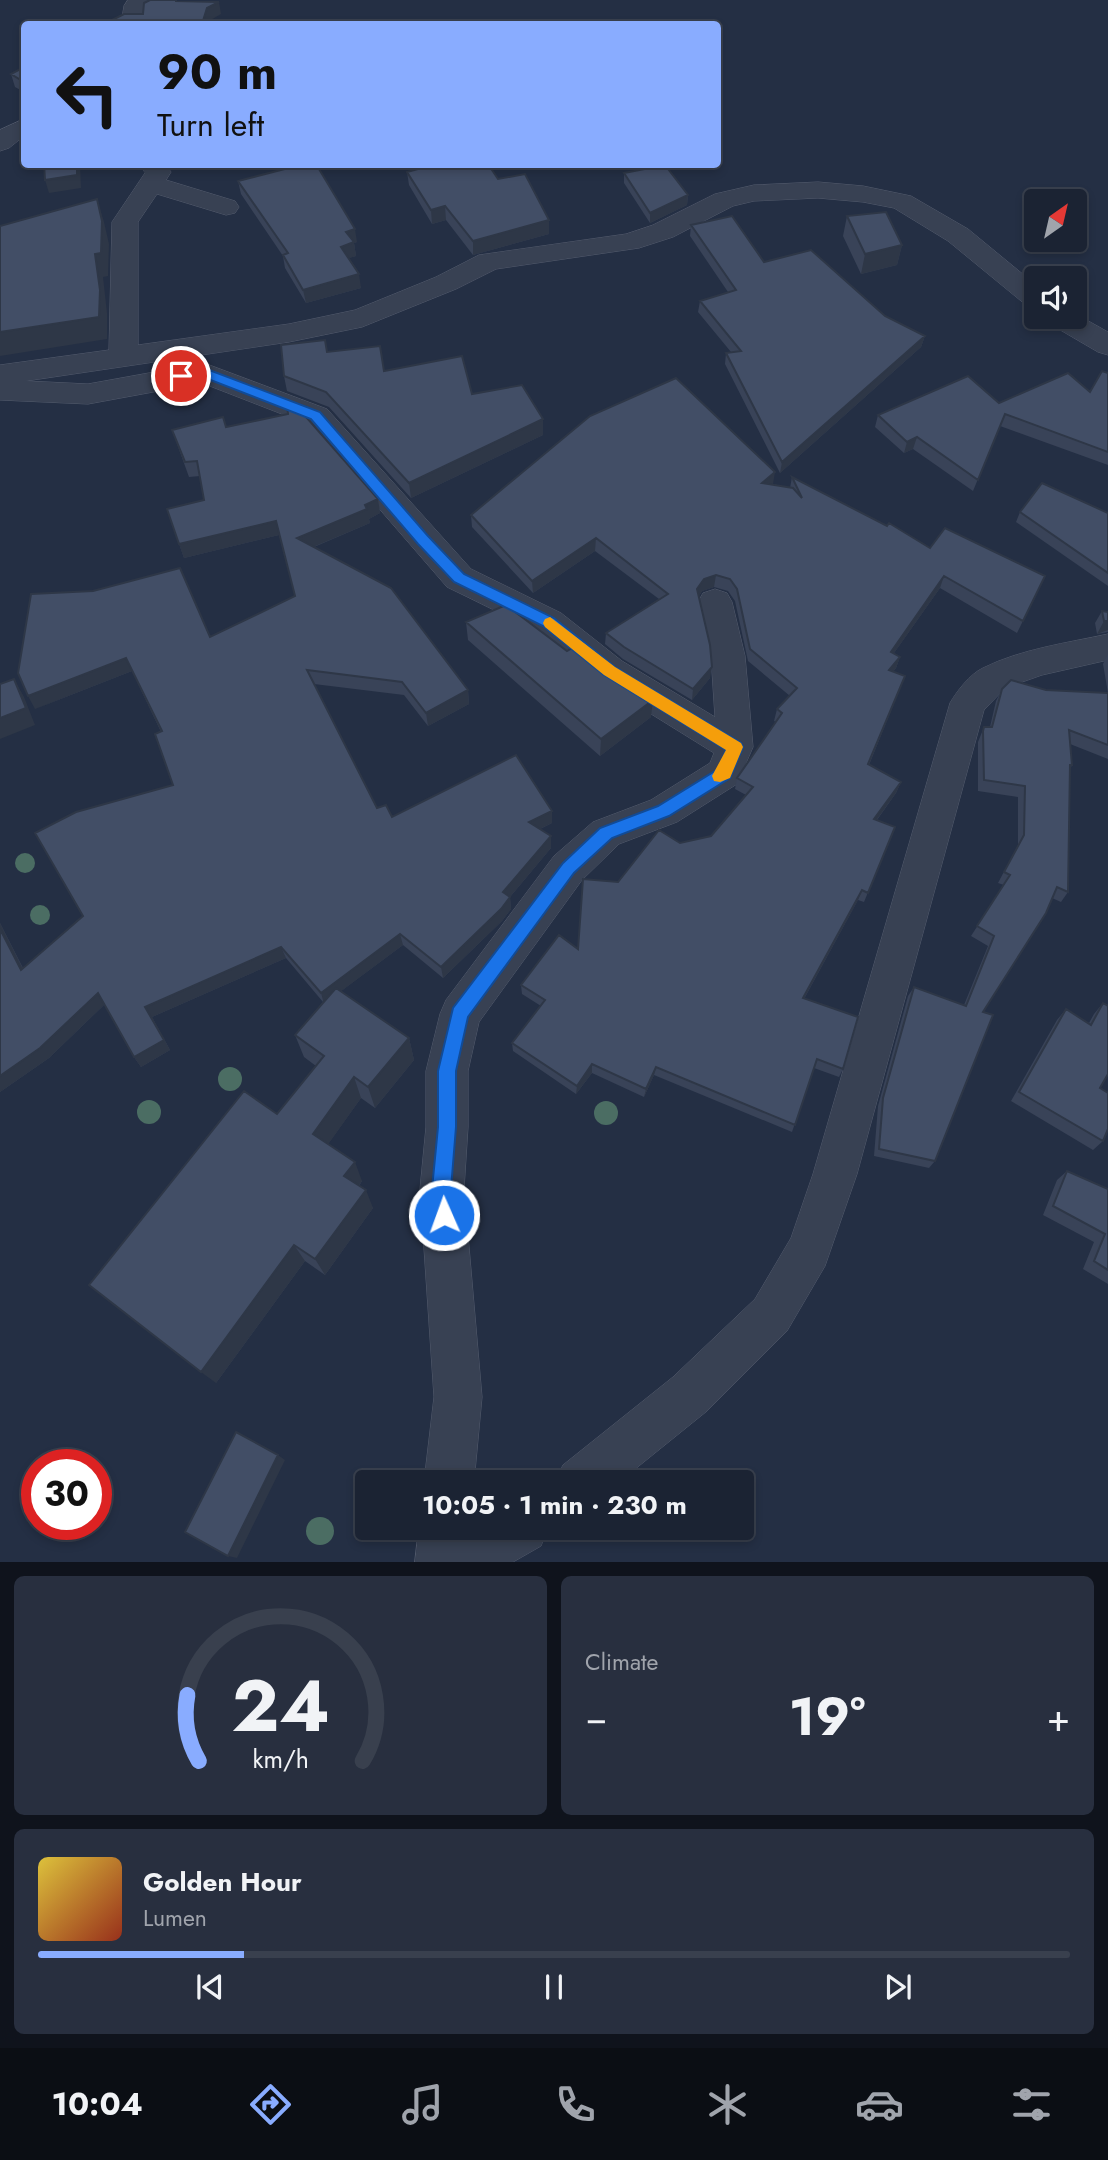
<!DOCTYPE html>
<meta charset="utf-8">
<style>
:root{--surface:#1b2333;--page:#282f3f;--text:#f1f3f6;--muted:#a0a4ac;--line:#39404e;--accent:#89acff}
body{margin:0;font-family:Jost,sans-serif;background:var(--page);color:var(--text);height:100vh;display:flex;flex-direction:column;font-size:26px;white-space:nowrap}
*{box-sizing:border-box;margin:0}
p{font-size:23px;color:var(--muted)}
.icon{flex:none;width:38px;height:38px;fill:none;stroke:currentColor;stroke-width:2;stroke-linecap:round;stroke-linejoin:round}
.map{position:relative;height:1562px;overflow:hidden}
.details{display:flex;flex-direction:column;gap:14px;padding:14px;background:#0f131c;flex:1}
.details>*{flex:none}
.guide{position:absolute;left:21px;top:21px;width:700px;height:147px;border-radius:7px;box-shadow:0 4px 10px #0003,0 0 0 2px var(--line);background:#89acff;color:#111;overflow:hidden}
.needle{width:46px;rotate:34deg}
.tools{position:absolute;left:1024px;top:189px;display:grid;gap:14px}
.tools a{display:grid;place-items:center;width:63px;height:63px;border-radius:7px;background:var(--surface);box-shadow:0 4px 10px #0003,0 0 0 2px var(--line);font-size:35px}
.speed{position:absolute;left:21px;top:1449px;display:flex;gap:14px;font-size:35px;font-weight:700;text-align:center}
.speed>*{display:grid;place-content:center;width:91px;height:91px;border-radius:50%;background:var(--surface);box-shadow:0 4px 10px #0003,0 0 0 2px var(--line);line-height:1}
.speed .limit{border:10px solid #d22;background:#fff;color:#111}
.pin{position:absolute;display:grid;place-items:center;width:60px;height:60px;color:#fff;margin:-30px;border:4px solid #fff;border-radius:50%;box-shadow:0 2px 7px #0007}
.me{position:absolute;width:77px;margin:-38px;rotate:358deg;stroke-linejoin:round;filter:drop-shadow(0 0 5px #0008)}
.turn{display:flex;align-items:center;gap:24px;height:147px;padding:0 21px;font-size:32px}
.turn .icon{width:91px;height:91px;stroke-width:2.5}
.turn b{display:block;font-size:49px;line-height:60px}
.big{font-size:52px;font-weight:700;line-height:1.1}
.details .tile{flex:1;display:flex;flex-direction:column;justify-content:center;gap:10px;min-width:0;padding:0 24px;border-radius:10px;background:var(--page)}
.details .dial{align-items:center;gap:0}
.dial svg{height:182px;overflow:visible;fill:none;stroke:var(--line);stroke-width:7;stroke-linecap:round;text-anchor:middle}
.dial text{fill:var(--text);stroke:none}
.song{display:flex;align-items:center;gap:21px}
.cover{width:84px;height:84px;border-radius:10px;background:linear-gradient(135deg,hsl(50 70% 55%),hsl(10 70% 35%))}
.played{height:7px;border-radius:4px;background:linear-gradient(90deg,var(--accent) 20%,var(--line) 20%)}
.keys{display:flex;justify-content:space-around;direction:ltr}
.heat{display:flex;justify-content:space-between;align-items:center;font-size:38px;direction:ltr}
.details .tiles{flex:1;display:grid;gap:14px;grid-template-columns:1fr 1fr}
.tile:last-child{grid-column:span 2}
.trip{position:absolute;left:355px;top:1470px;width:399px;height:70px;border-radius:7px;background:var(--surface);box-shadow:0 4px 10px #0003,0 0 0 2px var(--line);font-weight:700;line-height:70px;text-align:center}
.menu{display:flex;height:112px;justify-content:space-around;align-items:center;background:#0b0e14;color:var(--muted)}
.menu .icon{width:49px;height:49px}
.menu .on{color:var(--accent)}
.menu b{font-size:32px;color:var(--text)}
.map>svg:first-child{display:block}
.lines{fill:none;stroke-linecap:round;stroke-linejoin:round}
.minor-casing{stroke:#545c6e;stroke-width:1}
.minor{fill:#384153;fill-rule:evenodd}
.tree{fill:#4b6d63}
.wall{fill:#394358}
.shaded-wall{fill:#2e3747}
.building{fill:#424e66;stroke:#2e3747;stroke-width:2}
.route{fill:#1a73e8;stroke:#114b97;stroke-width:2}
.slow{fill:#f59e0b}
</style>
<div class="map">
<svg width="1108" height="1562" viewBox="0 0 1108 1562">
<rect width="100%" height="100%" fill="#242f44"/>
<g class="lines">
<g class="minor-casing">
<path id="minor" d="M128,0H150L146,6L144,24H121L124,6Z
M24,119V136L9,148L0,151V130Z
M139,164H165L171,172L166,180L235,201L239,207L235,213L226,215L157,194L138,222V345L289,324L355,310L436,277L479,255L626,234L653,225L715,194L754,185L818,182L863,186L911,196L968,229L1036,285V308L1026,305L948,241L894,208L863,202L818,198L754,201L733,206L673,237L639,248L496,269L456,289L362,327L289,342L26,381L88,384L204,363L327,409L471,569L561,613L622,661L715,717L711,656L698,602L703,593L715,589L727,593L732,602L745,656L753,747L737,784L677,822L619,844L582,880L479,1022L468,1071V1127L464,1189L482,1397L474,1482H424L434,1397L420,1189L426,1127V1071L440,1014L446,1000L554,856L593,822L651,800L710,763L714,753L598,681L537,631L447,587L305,423L202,383L88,404L0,400V365L109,350L112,222L145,173Z
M1074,313L1108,332V355L1098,352L1050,324L1046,317H1074Z
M1108,634V660L1042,675L1005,688L984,710L857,1174L825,1266L787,1331L707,1411L619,1482H555L563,1465L673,1377L755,1299L791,1238L813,1174L950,703C957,691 970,674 983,668C1021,649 1067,643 1108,634Z
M419,1528H469V1531L474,1528H548L541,1546L513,1562H415Z"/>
</g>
<use href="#minor" class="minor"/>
</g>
<g class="tree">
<circle cx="25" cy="863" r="10"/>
<circle cx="40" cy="915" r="10"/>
<circle cx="230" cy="1079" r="12"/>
<circle cx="149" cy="1112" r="12"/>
<circle cx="606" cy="1113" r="12"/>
<circle cx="320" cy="1531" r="14"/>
</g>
<path class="wall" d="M24,67V92L15,87L11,74Z
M407,172L498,179L549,220V234L473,255L446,220L432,224L409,185Z
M624,173L688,195L687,205L650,223L624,183Z
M238,181L357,242L354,243L356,256L348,258L361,288L306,303L285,268L283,256L241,194Z
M847,216L902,245L897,265L861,274L843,236Z
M691,225L764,262L885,316L925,336L921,347L780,473L725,364L726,353L731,352L698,312L700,301L728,292L690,236Z
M327,352L384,371L472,394L543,435L411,498L329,407L287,391L284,376Z
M1108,373V465L1000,426L973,491L913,449L904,453L875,427L878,415L999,403L1090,392Z
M226,427L378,499L380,513L369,519L370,523L314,547L468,690L469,704L428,726L404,695L314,684L377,808L392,817L552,823L540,829L551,836V848L510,897L511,909L502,921L443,978L403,945L341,991L409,1038L414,1060L375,1108L361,1098L328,1144L362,1181L359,1186L373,1208L325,1275L305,1261L216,1383L277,1114L316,1066L304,1057L295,1035L323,1002L286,958L152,1017L170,1050L141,1067L134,1057L105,1004L49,1058L0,1092V923L23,968L83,916L173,785L161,732L132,671L35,709L210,637L295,596L279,535L184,558L167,509L204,500L200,476L189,477L172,430Z
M792,477L930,548L1045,576L1017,633L940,588L894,653L900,657L896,668L893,672L905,676L869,765L901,782L896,793L877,820L895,827L864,902L858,900L804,999L843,1069L839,1077L814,1068L792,1132L654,1075L644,1097L592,1073L576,1094L513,1051L512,1043L541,1006L522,994L521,985L578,949L618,882L680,843L711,836L746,795L735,789L737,778L776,722L774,721L777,709L790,696L748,661L735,601L728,591L714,587L702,591L699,596L710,678L692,700L623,659L605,644L606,633L659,599L595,551L533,593L472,527L471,515L773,484L790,488Z
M1020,512L1108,513V586L1016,522Z
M1102,611L1108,612V632L1097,634L1095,623Z
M466,622L567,651L651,717L600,756L468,640Z
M1108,654V693L1103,664Z
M1002,689L1108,693V759L1070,744L1072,765L1070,769L1068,892L1061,902L1052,898L983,1012L935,1161L929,1168L874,1156L878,1106L908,996L914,987L964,1005L988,946L971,936L1004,885L998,883L1018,845V797L978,791V742L984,727H990L996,701Z
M1103,1003L1100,1088L1103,1141L1093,1150L1011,1101L1057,1020L1066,1009L1089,1023L1094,1014Z
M1067,1171L1108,1189V1284L1083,1269L1094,1242L1043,1215L1057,1180Z"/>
<path class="shaded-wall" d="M219,2L221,14L209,21L208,24H202L207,8Z
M77,164H80L81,188L49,193L45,180Z
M688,195L687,205L650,223V213Z
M97,199L104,222L109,244L108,276L103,277L107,313V339L0,356V332L95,254Z
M445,206L446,220L432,224L431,210Z
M549,220V234L473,255V241Z
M355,229L357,242L354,243L356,256L343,260L341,247L346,232Z
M902,245L897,265L861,274L865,254Z
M359,274L361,288L306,303L303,290Z
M925,336L921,347L780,473L782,462Z
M543,419V435L411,498L409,483Z
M917,437L913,449L904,453L907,442Z
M775,472L773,484L762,483Z
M378,499L380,513L369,519L370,523L301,552L297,538Z
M276,521L279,535L184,558L179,544Z
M596,538L595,551L533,593L532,581Z
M716,575L714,587L702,591L696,601L697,589L704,579Z
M944,576L940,588L887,663L891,652Z
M1104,621H1108V630L1097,634Z
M900,657L896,668L885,682L889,670Z
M126,658L132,671L35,709L28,696Z
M712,667L710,678L692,700L693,689Z
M14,679L24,697L35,725L0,739V718Z
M468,690L469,704L428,726L426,713Z
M653,700L651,717L600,756L601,739Z
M901,782L896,793L870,829L874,819Z
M552,811V823L529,834V822Z
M551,836V848L504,904L503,892Z
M862,890L858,900L799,1007L803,998Z
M510,897L511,909L502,921L443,978L441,967Z
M0,923L29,981L21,970L0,929Z
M400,934L403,945L324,1004L321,993Z
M281,947L286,958L152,1017L170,1050L141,1067L134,1057L145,1007Z
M98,993L106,1003L49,1058L0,1092V1076Z
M409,1038L414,1060L375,1108L368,1087Z
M592,1064V1073L576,1094L577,1086Z
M656,1067L654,1075L644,1097L646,1089Z
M354,1077L361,1098L322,1153L313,1134Z
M355,1162L362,1181L353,1194L344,1176Z
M366,1190L373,1208L325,1275L315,1259Z
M294,1245L305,1261L216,1383L201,1372Z
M278,1455L285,1460L237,1558L228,1556Z"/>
<path class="building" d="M150,0H176V1L219,2L207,8L202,24H104L124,14H143L144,3Z
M24,67V82L11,74Z
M44,164H77V175L45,180Z
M304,164H316L355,229L346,232L354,242L341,247L359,274L303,290L283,255L288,253L238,181Z
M436,164H488L498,179L525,174L549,220L473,241L445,206L431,210L407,172Z
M665,165L688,195L650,213L624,173Z
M97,199L102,221L101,253L95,254L100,290L99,317L0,332V226Z
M886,212L902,245L865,254L847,216Z
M732,216L764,262L811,250L885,316L925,336L782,462L726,353L741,351L700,301L736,290L691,225Z
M325,340L327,352L380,346L384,371L462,356L472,394L522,385L543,419L409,483L326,392L284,376L281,345Z
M1102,371L1108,373V452L1005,414L978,480L917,437L907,442L878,415L968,376L999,403L1068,373L1090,392Z
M676,378L775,472L762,483L793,488L802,498L792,477L887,526L889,523L930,548L945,528L1045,576L1023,621L944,576L891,652L900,657L889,670L905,676L868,764L901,782L874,819L895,827L868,893L862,890L803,998L858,1017L843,1069L817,1059L795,1125L656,1067L646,1089L592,1064L577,1086L512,1043L545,1000L521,985L559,935L578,949L583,879L618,882L659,830L680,843L711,836L753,787L737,778L782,713L777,709L797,688L750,649L737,589L730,579L716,575L704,579L697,589L710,645L712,667L693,689L624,647L606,633L668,594L596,538L532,581L471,515L590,416Z
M287,405L300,410L378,499L365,505L367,509L297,538L391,588L468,690L426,713L402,682L307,670L377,808L386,805L392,817L516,755L552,811L529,822L551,836L503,892L510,897L501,909L441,967L400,934L321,993L281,947L145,1007L164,1040L134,1057L98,993L40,1048L0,1076V929L21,970L83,916L35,833L76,812L173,785L155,734L162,731L126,658L28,696L18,673L31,594L93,591L180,568L210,637L295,596L276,521L179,544L167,509L204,500L197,461L185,462L172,430L223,417L226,427L288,414Z
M1042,483L1108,513V573L1020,512Z
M506,605L567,651L574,647L597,666L653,700L601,739L466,622Z
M1102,611L1108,612V621H1104Z
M14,679L26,708L0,718V684Z
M1011,680L1046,690L1108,693V745L1069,730L1072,765H1070L1068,892L1057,887L1046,913L983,1012L993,1015L935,1161L879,1149L883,1098L914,987L966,1006L994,936L977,926L1010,875L1004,872L1024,835L1025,786L984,780L983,731L984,727H992L1002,689Z
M336,988L409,1038L368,1087L354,1077L313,1134L355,1162L344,1176L366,1190L315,1259L294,1245L201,1372L89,1285L244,1091L277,1114L324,1056L295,1035Z
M1103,1003L1108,1006V1074L1100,1088L1108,1093V1129L1103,1141L1019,1092L1066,1009L1091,1025Z
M1067,1171L1108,1189V1270L1094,1261L1105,1234L1053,1206Z
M236,1432L278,1455L228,1556L185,1532Z"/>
<path class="route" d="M204,368L320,412L428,536L464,574L554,618L615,667L741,743L743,747L730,778L669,816L612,838L574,873L468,1017L456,1071V1127L451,1189L453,1215L451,1222L444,1225L437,1222L432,1189L438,1127V1071L453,1008L563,863L600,828L658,806L718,769L726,750L604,675L543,626L454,582L418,544L311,419L203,377L181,381L175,376L181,372Z"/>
<path class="slow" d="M550,617L615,667L741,743L743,747L730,778L720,782L714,781L712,776L726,750L604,675L545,627L543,623L545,619Z"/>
</svg>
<div class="tools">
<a><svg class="needle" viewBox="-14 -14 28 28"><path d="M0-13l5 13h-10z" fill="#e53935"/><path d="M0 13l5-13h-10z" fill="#a0a4ac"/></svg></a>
<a><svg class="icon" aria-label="sound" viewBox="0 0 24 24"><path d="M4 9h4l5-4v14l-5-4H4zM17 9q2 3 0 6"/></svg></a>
</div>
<div class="speed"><div class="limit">30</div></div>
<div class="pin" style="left:181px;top:376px;background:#d93025"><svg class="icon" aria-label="arrive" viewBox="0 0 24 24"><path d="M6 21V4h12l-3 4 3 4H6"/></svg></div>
<svg class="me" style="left:444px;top:1215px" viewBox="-20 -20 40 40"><circle r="17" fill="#1a73e8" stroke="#fff" stroke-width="3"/><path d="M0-11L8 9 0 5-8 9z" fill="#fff"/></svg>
<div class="trip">10:05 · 1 min · 230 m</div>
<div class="guide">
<div class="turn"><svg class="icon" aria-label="left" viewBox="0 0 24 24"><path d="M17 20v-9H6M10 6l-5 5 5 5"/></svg><div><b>90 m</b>Turn left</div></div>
</div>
</div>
<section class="details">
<div class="tiles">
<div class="tile dial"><svg viewBox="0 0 100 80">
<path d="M14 69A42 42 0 1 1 86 69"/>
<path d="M14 69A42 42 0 0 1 9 40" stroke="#89acff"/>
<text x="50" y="56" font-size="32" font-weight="700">24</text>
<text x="50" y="72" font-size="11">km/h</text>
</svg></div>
<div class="tile"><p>Climate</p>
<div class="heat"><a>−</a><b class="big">19°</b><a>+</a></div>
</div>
<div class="tile">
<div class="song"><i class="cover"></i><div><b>Golden Hour</b><p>Lumen</p></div></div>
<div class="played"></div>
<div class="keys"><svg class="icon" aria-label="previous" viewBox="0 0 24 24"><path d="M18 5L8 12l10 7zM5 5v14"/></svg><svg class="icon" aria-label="pause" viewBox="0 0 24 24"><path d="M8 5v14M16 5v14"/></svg><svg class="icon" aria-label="next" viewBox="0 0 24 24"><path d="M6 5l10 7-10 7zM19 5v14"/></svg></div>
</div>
</div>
</section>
<nav class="menu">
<b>10:04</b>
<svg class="icon on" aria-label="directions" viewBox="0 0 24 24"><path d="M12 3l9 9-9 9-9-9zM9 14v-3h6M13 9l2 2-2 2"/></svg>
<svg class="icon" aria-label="music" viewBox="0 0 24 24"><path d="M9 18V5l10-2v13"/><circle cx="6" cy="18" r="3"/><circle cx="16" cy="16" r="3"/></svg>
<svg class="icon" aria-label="phone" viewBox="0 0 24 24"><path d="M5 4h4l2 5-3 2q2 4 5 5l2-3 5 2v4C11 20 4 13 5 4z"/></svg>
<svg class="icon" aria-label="climate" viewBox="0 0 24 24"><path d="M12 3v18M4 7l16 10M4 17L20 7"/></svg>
<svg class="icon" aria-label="car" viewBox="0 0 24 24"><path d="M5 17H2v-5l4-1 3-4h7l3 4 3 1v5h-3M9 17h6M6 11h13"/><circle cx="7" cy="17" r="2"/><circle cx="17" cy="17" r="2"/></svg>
<svg class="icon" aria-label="filters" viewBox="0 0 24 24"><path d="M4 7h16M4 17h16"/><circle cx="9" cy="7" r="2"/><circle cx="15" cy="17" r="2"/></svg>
</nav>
